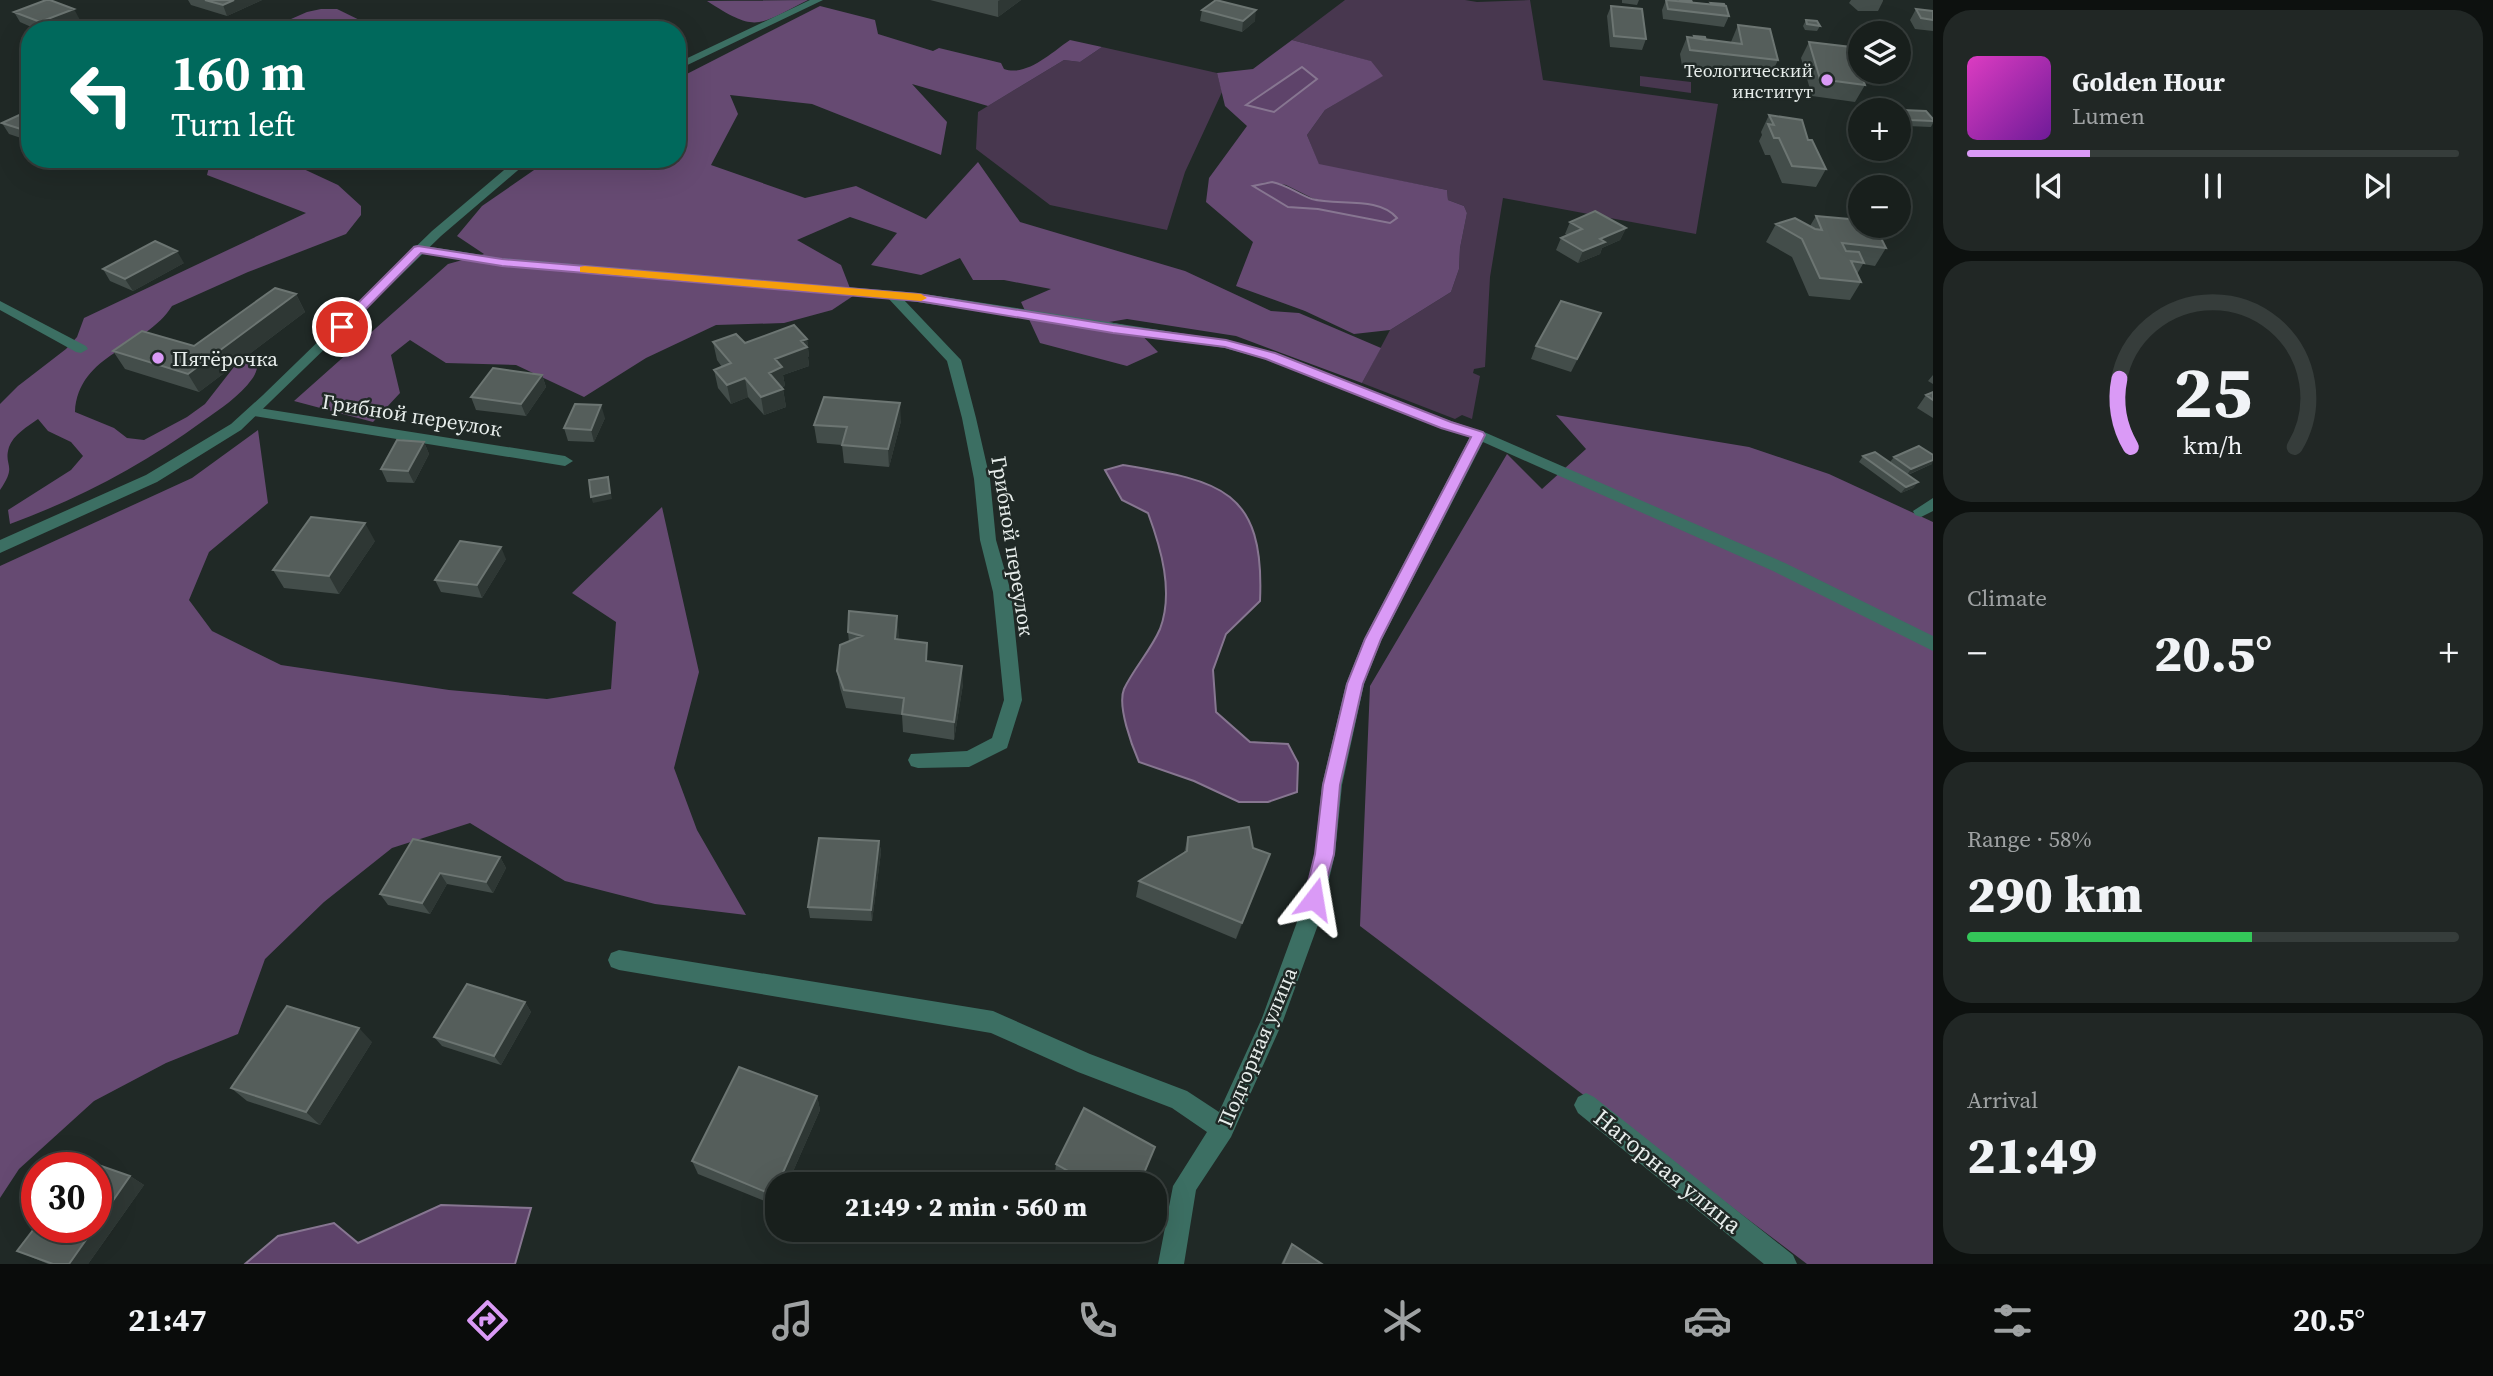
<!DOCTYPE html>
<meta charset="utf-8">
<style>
:root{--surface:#181f1c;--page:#212725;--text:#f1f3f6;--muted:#9fa2a3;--line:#363d3b;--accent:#da9af6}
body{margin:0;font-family:"Source Serif 4",serif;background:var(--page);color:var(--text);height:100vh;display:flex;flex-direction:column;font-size:26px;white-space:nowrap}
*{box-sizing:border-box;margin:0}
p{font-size:23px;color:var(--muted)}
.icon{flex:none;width:38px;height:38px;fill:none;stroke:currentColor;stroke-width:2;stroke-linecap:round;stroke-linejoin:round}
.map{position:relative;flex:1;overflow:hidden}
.panel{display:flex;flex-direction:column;gap:10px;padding:10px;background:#0d110f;width:560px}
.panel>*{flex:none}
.guide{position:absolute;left:21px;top:21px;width:665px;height:147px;border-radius:28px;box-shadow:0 7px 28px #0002,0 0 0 2px var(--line);background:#00695c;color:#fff;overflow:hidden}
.buttons{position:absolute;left:1848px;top:21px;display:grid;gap:14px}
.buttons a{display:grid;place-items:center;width:63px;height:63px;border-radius:50%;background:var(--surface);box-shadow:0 7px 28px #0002,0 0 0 2px var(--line);font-size:35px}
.speed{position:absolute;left:21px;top:1152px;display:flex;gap:14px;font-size:35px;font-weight:700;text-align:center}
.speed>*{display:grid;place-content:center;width:91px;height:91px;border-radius:50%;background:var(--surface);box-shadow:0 7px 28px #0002,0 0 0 2px var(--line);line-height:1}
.speed .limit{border:10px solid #d22;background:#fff;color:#111}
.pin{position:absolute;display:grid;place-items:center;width:60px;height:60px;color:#fff;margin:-30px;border:4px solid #fff;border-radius:50%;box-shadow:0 2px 7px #0007}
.me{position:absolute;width:77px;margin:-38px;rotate:14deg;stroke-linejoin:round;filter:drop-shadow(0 0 5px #0008)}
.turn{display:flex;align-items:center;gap:24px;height:147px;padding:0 35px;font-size:32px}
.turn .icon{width:91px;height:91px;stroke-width:2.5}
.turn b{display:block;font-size:49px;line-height:60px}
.big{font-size:52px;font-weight:800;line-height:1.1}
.panel .tile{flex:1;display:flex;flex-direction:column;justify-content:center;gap:10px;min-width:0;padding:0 24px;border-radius:28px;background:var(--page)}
.panel .dial{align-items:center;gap:0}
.dial svg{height:182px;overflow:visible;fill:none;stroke:var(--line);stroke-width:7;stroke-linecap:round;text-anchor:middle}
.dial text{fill:var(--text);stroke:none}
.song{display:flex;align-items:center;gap:21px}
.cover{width:84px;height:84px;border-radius:10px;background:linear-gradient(135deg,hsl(310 70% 55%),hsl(280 70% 35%))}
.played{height:7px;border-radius:4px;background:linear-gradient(90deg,var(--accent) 25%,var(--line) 25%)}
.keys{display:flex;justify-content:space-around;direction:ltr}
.heat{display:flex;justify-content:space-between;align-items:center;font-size:38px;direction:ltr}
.charge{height:10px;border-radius:5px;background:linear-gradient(90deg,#34c759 58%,var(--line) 0)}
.trip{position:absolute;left:765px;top:1172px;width:402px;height:70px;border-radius:28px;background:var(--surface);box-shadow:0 7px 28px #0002,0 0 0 2px var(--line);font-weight:800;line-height:70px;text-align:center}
.menu{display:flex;height:112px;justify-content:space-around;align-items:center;background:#0a0c0b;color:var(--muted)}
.menu .icon{width:49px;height:49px}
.menu .active{color:var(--accent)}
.menu b{font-size:32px;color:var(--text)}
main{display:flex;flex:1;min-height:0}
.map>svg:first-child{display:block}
.green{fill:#48374f}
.forest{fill:#664a72;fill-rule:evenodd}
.water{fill:#5e436a;stroke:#877691;stroke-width:2}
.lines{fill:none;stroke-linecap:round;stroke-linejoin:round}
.minor{fill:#3c6f63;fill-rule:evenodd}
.tertiary{fill:#3c6f63;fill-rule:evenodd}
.wall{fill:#434d4a}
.shaded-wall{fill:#2e3734}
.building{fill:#555e5b;stroke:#6c7572;stroke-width:2}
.route{fill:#da9af6;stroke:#8e64a0;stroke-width:2}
.slow{fill:#f59e0b}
.poi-dot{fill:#da9af6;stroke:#202926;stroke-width:2.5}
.labels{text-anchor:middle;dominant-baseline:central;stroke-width:5;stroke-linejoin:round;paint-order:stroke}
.far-poi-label{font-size:18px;fill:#e7edeb;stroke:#202926;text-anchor:end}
.poi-label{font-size:21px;fill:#e7edeb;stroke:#202926;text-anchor:start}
.street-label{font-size:21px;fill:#e7edeb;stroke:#202926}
.near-street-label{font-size:24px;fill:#e7edeb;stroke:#202926}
</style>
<main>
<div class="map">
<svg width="1933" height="1264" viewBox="0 0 1933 1264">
<rect width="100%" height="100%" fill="#202926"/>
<path class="green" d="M1345,0H1465L1477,2L1530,0L1543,80L1718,104L1696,234L1503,198L1490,277L1485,367L1474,369L1473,373L1480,376L1472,419L1462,415L1455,419L1362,383L1390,330L1451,292L1459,269L1460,248L1467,213L1464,206L1448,200L1447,190L1319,165L1307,135L1325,110L1382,76L1370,61L1292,40Z
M1102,47L1217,73L1222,92L1185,172L1167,230L1050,205L976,149L978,112L1064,60L1080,62Z
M1640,76L1691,82V93L1640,86Z"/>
<path class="forest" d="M808,0C757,25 758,34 707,1Z
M820,6L875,20L878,34L933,51L939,48L1001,63L1004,69C1027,77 1052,52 1070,40L1102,47L1080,62L1064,60L988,106L912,84L947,122L941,155L812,104L730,95L738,114L711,165L805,198L856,186L926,219L978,162L1020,222L1185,271L1271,311L1299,313L1381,348L1362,383L1236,336L1127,319L1109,322L1134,327L1158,352L1127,366L1040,343L1021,302L1051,289L1004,280H973L960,258L921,275L871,265L897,233L850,217L797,240L841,265L853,296L832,310L784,323L716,325L646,358L584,397L516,365L446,363L410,340L391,355L400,393L373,422L294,401L448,264L484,254L457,236L482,206L550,159H677V79Z
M321,9H337L380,30H266L307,12Z
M1292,40L1371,61L1383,76L1325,110L1307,135L1319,164L1447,190L1448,200L1464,206L1467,213L1460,248L1459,269L1451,292L1390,330L1354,334L1305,311L1236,286L1253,242L1206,202L1209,178L1247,126L1225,106L1217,73L1253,69ZM1271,182L1286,185L1312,198L1397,218L1390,223L1318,209L1288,207L1262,183Z
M211,159H282L338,185L361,206V215L346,234L248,272L172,306C146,348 78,353 75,412L114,428L127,438L144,440L187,417L205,404L237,363L257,354C258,364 258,371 252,379C240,396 220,409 203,421C145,464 78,499 10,524L8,510L71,470L83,456L71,442L48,431L38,419C28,426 13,435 9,447C3,467 18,464 0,490V404L18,386L66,349L77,337L84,318L306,213L207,175Z
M1556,415L1749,447L1829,474L1933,522V1264H1807L1360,926L1370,686L1507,454L1542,489L1586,449Z
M258,430L268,503L209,552L189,600L212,631L281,665L449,690L547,699L611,689L616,622L572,593L662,507L699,672L674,768L697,830L746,915L655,904L565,881L470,823L392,848L324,902L265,959L238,1034L166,1063L94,1101L19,1169L0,1198V566L192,478Z"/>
<path class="water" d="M1302,67L1317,79L1274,112L1246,105Z
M1272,182C1287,185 1298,194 1312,199C1337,206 1379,196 1397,218L1390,223L1318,209L1288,207L1253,186Z
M1123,465C1219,481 1265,488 1260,601L1226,634L1213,670L1216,712L1250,742L1288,744L1298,763L1297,792L1268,802H1239L1194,781L1139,762C1132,746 1117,706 1124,689C1134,668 1151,650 1160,629C1174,592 1161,548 1148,513L1122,500L1105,470Z
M441,1205L531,1208L515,1264H245L278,1236L334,1223L358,1243Z"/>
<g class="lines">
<path class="minor" d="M418,245L501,258L918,293L1231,341C1318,365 1398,406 1484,432L1785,563L1933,636V651L1773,571L1483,442L1382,639L1364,684L1342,785L1335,854L1319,922L1283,1021L1231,1137L1196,1190L1184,1264H1158L1173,1186L1207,1132L1172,1108L1078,1072L991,1033L619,970L611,967L608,960L611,953L619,950L993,1011L1090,1054L1187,1091L1219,1112L1262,1018L1297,922L1315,854L1322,785L1346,684L1364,639L1470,437L1441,428L1265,359L1225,348L904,300L961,360L976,418L990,479L996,540L1011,592L1022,700L1007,748L969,767L918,768L911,766L908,760L911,754L967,751L992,738L1004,700L993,592L980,540L974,479L962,418L947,361L888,298L501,266L413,252V246Z
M0,301L86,346L88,349L81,353L76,352L0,310Z
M252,407L565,456L573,461L565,466L247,415L245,412Z
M1933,498V511L1921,517L1915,515L1913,511Z
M1586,1093L1594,1097L1793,1255L1797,1264H1764L1578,1113L1574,1105L1578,1097Z"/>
<path class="tertiary" d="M810,0H823L677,70V63Z
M517,159H531L441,236L241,430L157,482L0,553V540L146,475L231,424L263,395L432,231Z"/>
</g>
<path class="wall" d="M188,0H262L227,16L191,5Z
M930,0H1021L998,17Z
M1622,0H1639L1637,5L1622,3Z
M1666,0H1691L1692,2L1711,4V3L1729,16L1724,27L1663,19L1662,10Z
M1851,0H1883V1L1878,11H1858L1849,3Z
M1611,6L1646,39L1642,50L1610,47L1607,16Z
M1916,9L1933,11V31L1915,29L1910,20Z
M1202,10L1255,21L1242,32L1200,21Z
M14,12L80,20L55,30H38L20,22Z
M1806,20L1820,26L1817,31L1805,30L1803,26Z
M1738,25L1778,60L1770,77L1682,66L1680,54L1687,37L1693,38L1694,36L1706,40L1731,42Z
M1809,42L1865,85L1855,102L1812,96L1801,58Z
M30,110V141L9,134L2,123Z
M1902,110L1933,119V123L1931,127L1907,126L1899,116Z
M1769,115L1808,140L1826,169L1816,187L1782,183L1770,155H1765L1759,141L1762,135L1761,132Z
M1816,216L1886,248L1875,266L1863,264L1857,274L1861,282L1850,300L1809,296L1792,257L1766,242L1776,224L1810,226Z
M1570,222L1626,228L1620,240L1602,248L1600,254L1578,263L1556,250L1561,238L1567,235L1565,234Z
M184,263L133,291L110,281L103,269Z
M296,294L305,312L199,392L125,369L113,351L194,346Z
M1595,325L1571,372L1531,359L1536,346Z
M807,339L809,357H808L809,366L783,375L785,386L782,387L783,389L786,407L764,415L748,397L731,404L718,388L714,370L722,367L717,360L713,342L745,343Z
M542,375L546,387L526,416L476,410L471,397Z
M1933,375V384L1928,381Z
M1933,392V418L1917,408L1926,395Z
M605,418L594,442L568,441L564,428Z
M901,421L889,467L844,463L842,445L817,443L814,425Z
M424,442L429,454L414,483L387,482L381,469Z
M1933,455L1932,464L1908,475L1918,482L1913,488L1901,493L1859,462L1863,456L1890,462L1894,457Z
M375,541L339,594L284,588L273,570Z
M506,559L482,598L441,592L435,580Z
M848,632L899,634L898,639L928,661L963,684L954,740L903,732L902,715L846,708L840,688L837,671L849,642Z
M1188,837L1270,854L1236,939L1136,897L1139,881L1184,853Z
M413,839L500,857L506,868L493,893L447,884L430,914L388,905L380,894Z
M879,841L881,852L872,921L810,918L808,907Z
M525,1002L531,1012L501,1065L442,1046L434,1037Z
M372,1042L320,1125L247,1101L231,1088Z
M817,1096L820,1110L787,1185H777V1206L698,1174L692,1161Z
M1155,1147L1140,1185H1076L1055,1173L1056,1164Z
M130,1176L144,1185L88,1264H48L17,1251Z
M1292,1244L1322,1264H1281L1287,1252Z"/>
<path class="shaded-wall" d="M234,0H262L227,16L223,5Z
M1000,0H1021L998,17V1Z
M74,9L80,20L55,30H44L40,22Z
M1256,10L1255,21L1242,32L1243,21Z
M1626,228L1620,240L1602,248L1600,254L1578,263L1583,251L1600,239Z
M177,251L184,263L133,291L125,279Z
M296,294L305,312L199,392L188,374Z
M807,339L809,357H808L809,366L783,375L785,386L771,391L769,373L775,359L801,341Z
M542,375L546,387L526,416L521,404Z
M745,378L748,397L731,404L727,385Z
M783,389L786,407L764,415L761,397Z
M900,403L901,421L889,467L888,449Z
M601,405L605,418L594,442L591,430Z
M424,442L429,454L414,483L408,471Z
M1933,460L1932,464L1907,475L1911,469Z
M608,477L612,499L593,503L591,497Z
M1918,482L1913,488L1901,493L1906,487Z
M365,523L375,541L339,594L329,576Z
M501,547L506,559L482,598L477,585Z
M897,616L899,634L896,657L895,639Z
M962,666L963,684L954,740V722Z
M879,841L881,852L872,921L871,910Z
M1270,854L1264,870L1236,939L1242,923Z
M500,857L506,868L493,893L486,882Z
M440,873L447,884L430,914L422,903Z
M525,1002L531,1012L501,1065L494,1056Z
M359,1028L372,1042L320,1125L306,1112Z
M817,1096L820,1110L787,1185H777Z
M130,1176L144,1185L88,1264H69L95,1227H96V1225Z
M777,1186V1205L773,1195Z"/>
<path class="building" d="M46,0H50L74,9L40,22L14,12Z
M205,0H234L223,5Z
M1216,0L1256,10L1243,21L1202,10Z
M1666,0L1726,6L1729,16L1668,9Z
M1680,0H1691L1692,2L1681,1Z
M1711,3L1724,4L1725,6L1712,4Z
M1611,6L1642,9L1646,39L1614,36Z
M1916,9L1933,11V20L1921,18Z
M1806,20L1817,21L1820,26L1807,24Z
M1738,25L1770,29L1778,60L1690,50L1687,37L1742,44Z
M1694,36L1705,37L1706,40L1695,38Z
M1809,42L1851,47L1865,85L1820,79Z
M30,110V130L27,131L2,123Z
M1902,110L1926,111L1933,119V121L1910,120Z
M1769,115L1802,120L1808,140H1812L1826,169L1792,166L1779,138H1774L1768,124L1774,125Z
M1595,211L1626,228L1600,239L1605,242L1583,251L1561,238L1582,229L1570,222Z
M1816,216L1860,220V226H1875L1886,248L1842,243L1846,251L1859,252L1864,263L1851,261L1861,282L1820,278L1802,239L1776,224L1795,218L1815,229L1822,230Z
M155,241L177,251L125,279L103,269Z
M275,288L296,294L188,374L113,351L142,331L194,346Z
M1561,301L1601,313L1577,359L1536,346Z
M794,325L807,339L801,341L807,347L775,359L782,367L769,373L783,389L761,397L745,378L727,385L714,370L731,363L713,342L736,334L745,343Z
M493,368L542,375L521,404L471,397Z
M1933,392V400L1926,395Z
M824,397L900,403L888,449L842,445L847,427L814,425Z
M575,404L601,405L591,430L564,428Z
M397,440L424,442L408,471L381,469Z
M1919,446L1933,455V460L1911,469L1894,457Z
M1875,452L1918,482L1906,487L1863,456Z
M608,477L610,493L591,497L589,480Z
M311,517L365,523L329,576L273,570Z
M460,541L501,547L477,585L435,580Z
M849,611L897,616L895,639L927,643L926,661L962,666L954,722L902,714L904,698L844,690L837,671L840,645L862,636L848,632Z
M1249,827L1253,848L1270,854L1242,923L1139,881L1187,851L1188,837Z
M819,838L879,841L871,910L808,907Z
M413,839L500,857L486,882L440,873L422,903L380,894Z
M467,984L525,1002L494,1056L434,1037Z
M287,1006L359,1028L306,1112L231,1088Z
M739,1067L817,1096L773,1195L692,1161Z
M1084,1108L1155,1147L1139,1185H1093L1056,1164Z
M84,1160L130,1176L96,1225V1167H79Z
M37,1225V1227H95L69,1264H53L17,1251Z
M1292,1244L1322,1264H1283Z"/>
<path class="route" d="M418,246L502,259L918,294L1113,325L1226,340L1275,353L1451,422L1483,432L1485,435L1381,639L1363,684L1340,785L1334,854L1320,905L1314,908L1307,905L1304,899L1315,854L1323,785L1347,684L1365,639L1471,437L1441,428L1266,359L1225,347L1113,333L918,301L502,266L421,253L346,329H337V324L414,247Z"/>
<path class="slow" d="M584,266L921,294L927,298L921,301L580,272V267Z"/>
<g class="poi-dot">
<circle cx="1827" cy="80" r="7"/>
<circle cx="158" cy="358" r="7"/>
</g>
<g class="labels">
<g class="far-poi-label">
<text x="1813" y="70">Теологический<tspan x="1813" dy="21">институт</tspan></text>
</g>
<g class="poi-label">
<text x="172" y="358">Пятёрочка</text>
</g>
<g class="street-label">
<text transform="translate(412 415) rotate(9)">Грибной переулок</text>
<text transform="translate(1013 546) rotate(81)">Грибной переулок</text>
<text transform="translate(1257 1047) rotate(-67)">Подгорная улица</text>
</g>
<g class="near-street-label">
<text transform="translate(1668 1171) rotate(39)">Нагорная улица</text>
</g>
</g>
</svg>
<div class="buttons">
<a><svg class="icon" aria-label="layers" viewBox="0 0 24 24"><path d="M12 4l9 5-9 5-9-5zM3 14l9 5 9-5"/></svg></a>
<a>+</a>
<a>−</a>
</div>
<div class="speed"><div class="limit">30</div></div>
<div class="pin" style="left:342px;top:327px;background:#d93025"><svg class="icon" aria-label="arrive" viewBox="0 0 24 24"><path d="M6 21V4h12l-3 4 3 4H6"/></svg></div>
<svg class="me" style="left:1314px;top:899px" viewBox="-20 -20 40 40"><path d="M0-17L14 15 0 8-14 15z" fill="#da9af6" stroke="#fff" stroke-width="4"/></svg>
<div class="trip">21:49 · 2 min · 560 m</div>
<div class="guide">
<div class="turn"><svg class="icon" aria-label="left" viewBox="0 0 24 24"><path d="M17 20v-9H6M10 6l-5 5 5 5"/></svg><div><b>160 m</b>Turn left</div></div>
</div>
</div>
<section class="panel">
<div class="tile">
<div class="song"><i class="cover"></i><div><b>Golden Hour</b><p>Lumen</p></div></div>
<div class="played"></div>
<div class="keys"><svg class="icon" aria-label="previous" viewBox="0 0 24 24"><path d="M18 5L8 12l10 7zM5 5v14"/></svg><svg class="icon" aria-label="pause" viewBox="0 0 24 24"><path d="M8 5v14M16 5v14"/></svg><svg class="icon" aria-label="next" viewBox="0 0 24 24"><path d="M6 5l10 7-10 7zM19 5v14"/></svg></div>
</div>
<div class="tile dial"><svg viewBox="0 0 100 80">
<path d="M14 69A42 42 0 1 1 86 69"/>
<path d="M14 69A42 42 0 0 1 9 39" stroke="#da9af6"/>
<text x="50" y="56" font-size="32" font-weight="700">25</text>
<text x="50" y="72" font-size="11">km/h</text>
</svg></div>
<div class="tile"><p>Climate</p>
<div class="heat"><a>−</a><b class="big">20.5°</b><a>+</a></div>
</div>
<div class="tile"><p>Range · 58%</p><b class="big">290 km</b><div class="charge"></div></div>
<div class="tile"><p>Arrival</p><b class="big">21:49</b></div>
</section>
</main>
<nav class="menu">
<b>21:47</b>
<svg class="icon active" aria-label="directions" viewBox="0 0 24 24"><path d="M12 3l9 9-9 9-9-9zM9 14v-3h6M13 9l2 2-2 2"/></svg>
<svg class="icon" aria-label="music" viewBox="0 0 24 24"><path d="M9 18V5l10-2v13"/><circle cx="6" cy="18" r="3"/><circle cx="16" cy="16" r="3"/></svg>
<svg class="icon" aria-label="phone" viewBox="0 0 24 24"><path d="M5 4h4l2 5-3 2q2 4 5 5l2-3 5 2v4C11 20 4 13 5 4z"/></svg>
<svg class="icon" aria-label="climate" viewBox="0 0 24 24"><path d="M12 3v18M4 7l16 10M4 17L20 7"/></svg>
<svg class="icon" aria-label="car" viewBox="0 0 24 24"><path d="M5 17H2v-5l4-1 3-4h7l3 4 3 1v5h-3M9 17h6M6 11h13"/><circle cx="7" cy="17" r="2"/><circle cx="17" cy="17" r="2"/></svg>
<svg class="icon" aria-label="filters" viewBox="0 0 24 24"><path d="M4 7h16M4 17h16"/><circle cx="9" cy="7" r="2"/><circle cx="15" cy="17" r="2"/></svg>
<b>20.5°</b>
</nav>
